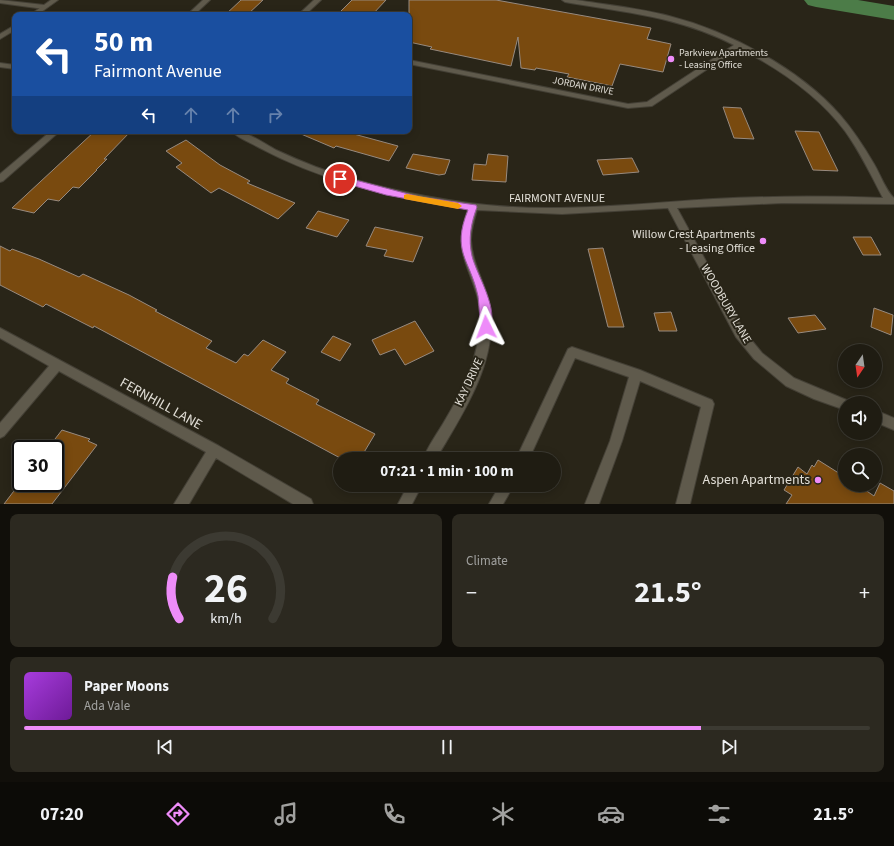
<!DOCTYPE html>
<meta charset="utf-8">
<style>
:root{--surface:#1f1c12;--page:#2c2920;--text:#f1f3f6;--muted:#a1a19f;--line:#3c3a32;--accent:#ee8cf9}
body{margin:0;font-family:"Source Sans 3",sans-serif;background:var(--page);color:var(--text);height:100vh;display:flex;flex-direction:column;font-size:15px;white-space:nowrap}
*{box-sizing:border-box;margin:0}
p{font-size:13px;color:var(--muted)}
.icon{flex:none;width:22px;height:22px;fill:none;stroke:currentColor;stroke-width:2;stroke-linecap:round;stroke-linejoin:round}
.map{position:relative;height:504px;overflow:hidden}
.details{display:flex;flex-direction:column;gap:10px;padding:10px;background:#110f0a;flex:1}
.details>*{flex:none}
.banner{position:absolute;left:12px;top:12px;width:400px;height:122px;border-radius:8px;box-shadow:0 2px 10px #0003,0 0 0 1px var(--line);background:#1a4fa0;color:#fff;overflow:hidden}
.needle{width:26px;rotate:193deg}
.fabs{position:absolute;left:838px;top:344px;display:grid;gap:8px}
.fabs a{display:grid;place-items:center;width:44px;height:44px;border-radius:50%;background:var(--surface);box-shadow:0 2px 10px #0003,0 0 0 1px var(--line);font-size:20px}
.speed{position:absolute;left:12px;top:440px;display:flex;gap:8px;font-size:20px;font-weight:700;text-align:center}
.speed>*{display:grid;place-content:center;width:52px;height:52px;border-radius:50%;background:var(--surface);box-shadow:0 2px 10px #0003,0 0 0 1px var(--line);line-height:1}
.speed .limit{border:2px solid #111;border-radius:6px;background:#fff;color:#111}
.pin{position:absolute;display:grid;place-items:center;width:34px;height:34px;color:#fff;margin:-17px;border:2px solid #fff;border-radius:50%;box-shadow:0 1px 4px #0007}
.me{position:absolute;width:44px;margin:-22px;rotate:357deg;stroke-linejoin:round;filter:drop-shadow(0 0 3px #0008)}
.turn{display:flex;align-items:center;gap:14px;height:84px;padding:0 16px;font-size:18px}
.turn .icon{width:52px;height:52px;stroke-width:2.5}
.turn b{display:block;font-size:28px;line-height:34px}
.lanes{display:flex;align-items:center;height:38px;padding:0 16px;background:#0003;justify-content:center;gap:20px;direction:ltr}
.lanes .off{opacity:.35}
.big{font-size:30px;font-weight:700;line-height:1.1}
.details .tile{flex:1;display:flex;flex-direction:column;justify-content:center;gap:6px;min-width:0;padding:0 14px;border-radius:8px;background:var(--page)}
.details .dial{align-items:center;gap:0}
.dial svg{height:104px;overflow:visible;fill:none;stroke:var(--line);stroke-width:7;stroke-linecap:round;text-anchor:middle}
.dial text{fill:var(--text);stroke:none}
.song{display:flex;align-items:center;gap:12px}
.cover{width:48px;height:48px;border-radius:6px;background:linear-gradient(135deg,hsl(280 70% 55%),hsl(280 70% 35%))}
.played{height:4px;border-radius:2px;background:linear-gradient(90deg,var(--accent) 80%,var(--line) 80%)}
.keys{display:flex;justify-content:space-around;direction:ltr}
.heat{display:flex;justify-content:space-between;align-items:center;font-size:22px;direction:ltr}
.details .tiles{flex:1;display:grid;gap:10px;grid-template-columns:1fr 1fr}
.tile:last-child{grid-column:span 2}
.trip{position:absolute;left:333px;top:452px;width:228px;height:40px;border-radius:20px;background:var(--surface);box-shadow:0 2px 10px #0003,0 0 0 1px var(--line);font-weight:700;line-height:40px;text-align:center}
.dock{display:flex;height:64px;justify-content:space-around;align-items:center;background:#0c0b07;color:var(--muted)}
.dock .icon{width:28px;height:28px}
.dock .active{color:var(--accent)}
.dock b{font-size:18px;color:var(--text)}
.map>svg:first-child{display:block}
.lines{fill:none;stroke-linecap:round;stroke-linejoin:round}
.river{fill:#4c7c48;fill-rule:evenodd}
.building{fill:#794a0f;stroke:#978a7f}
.service-casing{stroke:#444036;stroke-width:2}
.minor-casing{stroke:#444036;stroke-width:2}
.service{fill:#5f5a4c;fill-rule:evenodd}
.minor{fill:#5f5a4c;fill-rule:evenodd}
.route{fill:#ee8cf9;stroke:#9b5ba2}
.slow{fill:#f59e0b}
.poi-dot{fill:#ee8cf9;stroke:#292518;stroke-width:1.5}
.labels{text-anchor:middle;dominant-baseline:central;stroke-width:4;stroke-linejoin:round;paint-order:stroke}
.far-poi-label{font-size:10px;fill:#e1ded6;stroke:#292518;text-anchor:start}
.far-street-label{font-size:10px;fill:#e1ded6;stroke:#292518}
.street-label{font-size:12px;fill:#e1ded6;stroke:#292518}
.poi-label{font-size:12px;fill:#e1ded6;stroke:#292518;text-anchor:end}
.near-street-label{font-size:14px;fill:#e1ded6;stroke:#292518}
.near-poi-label{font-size:14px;fill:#e1ded6;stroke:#292518;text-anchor:end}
</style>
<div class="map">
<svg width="894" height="504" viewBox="0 0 894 504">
<rect width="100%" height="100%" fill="#292518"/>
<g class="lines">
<path class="river" d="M804,0H858L894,6V20L816,7L808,5Z"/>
</g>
<path class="building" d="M241,0H263L247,15H225Z
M352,0H386L372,15H337Z
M409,0H496L651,28L647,39L671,44L663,72L620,64L612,86L567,77L569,74L536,68L535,70L521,68L518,37L511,66L430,49L432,47L409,42Z
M723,107L741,108L754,139L734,138Z
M95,131H131L104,159H107L96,170H97L79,188L73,187L59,201L48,199L34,213L12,208Z
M294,131H352L350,133L398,146L389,161L336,146L334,148Z
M795,131L819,132L838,171L813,170Z
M186,140L220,165L250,181L247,183L295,203L278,219L219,188L211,193L176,167L182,163L166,151Z
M413,154L450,160L445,174L439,175L406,168Z
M488,154L508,156L506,182L472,180L474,164L486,165Z
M632,158L639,172L603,175L597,160Z
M318,211L349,220L337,237L306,228Z
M375,227L423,237L413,262L384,256L387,250L366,246Z
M853,237H871L881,255H863Z
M0,246L10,251L12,249L39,259L79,277L83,274L129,295L157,310L155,311L212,341L206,348L236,363L244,354L248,356L263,340L286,352L271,370L289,379L286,383L319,400L316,404L375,434L360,459H342L94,326L93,328L46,304L43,307L0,285Z
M603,248L624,327H608L588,249Z
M874,308L893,315L891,335L871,327Z
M671,312L677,331H659L654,313Z
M815,315L826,329L798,333L788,318Z
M415,321L434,351L405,365L395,349L380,355L372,340Z
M333,336L351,344L340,361L321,352Z
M62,430L90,439L88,441L97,445L52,504H4L20,483H55V439Z
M818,460L845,477V485H858L874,496L880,483L894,491V504H786L792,495L784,490L798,467L807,474L812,465L814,467Z"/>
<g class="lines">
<g class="service-casing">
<path id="service" d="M0,0L44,5L47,7L44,9L0,3Z
M572,347L640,370L712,400L714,404L690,504H676L701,407L640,381L622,441L599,504H585L610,441L629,377L575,358L529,459H516L568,349Z
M500,485H514L503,504H489Z"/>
</g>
<g class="minor-casing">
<path id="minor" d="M51,0H58L37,15H30Z
M203,0H210L194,15H187Z
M314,0H321L305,15H298Z
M562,0H576C607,5 639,8 669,16C728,31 799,68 840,115C853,130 864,147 874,164C880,174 886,191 894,198V204L782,203L677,208L744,331L762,353L794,378L849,401L850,403H845V410L814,399L786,386L754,359L736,337L668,208L562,214L477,210C474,220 471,230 471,240C472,267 490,289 491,316C494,368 461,416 436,459H423C428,446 437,434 444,422C463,390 480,356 480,318C481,295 468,275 463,254C459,238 463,224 468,209C396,199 324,182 260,148C251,143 238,138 231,131C248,131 261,142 276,150C289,156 303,162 316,167C366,185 417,196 469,203C550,214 632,204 713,199C770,196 827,196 883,198C871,175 860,152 845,131C819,96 778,68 739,48L652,106L628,108L409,64V60L628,104L647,102L734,45C677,16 627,13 565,2Z
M15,25V30L0,39V34Z
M0,63L15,65V69L0,67Z
M51,131H60L3,181L0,182V174Z
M0,328L219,446L311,499L313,504H293L216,458L189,504H174L206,452L59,371L4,436L0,438V423L49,366L0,338Z
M875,410L894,418V430L875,422Z
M408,485H422L412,504H398Z"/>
</g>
<use href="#service" class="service"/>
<use href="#minor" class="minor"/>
</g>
<path class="route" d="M340,176L420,197L476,205L477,207C471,223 468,239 472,256C477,276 500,310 489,330H482C480,327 479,303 478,296C470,259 451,252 468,210L386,195L337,181V177Z"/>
<path class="slow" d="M407,194L458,203L462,206L458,209L404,199V195Z"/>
<g class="poi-dot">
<circle cx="671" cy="59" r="4"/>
<circle cx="763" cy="241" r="4"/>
<circle cx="818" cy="480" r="4"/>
</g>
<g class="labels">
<g class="far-poi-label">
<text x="679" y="53">Parkview Apartments<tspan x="679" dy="12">- Leasing Office</tspan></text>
</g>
<g class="far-street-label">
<text transform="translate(583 86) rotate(11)">JORDAN DRIVE</text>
</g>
<g class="street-label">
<text x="557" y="198">FAIRMONT AVENUE</text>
<text transform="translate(726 304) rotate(60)">WOODBURY LANE</text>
<text transform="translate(469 382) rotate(-65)">KAY DRIVE</text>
</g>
<g class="poi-label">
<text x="755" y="234">Willow Crest Apartments<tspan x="755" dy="14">- Leasing Office</tspan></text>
</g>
<g class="near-street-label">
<text transform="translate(161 404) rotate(29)">FERNHILL LANE</text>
</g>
<g class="near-poi-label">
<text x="810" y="480">Aspen Apartments</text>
</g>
</g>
</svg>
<div class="fabs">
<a><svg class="needle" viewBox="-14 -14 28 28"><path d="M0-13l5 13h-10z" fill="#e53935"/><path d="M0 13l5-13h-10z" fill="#a1a19f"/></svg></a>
<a><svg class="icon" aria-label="sound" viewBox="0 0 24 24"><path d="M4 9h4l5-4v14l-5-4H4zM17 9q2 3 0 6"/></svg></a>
<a><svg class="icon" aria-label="search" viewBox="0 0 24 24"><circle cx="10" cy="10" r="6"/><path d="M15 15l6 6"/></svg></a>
</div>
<div class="speed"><div class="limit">30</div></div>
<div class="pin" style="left:340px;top:179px;background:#d93025"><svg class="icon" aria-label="arrive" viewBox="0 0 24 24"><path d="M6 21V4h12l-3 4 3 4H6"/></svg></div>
<svg class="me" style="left:486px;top:327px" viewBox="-20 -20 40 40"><path d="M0-17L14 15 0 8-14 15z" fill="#ee8cf9" stroke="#fff" stroke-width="4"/></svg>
<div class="trip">07:21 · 1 min · 100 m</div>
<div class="banner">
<div class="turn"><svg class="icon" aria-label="left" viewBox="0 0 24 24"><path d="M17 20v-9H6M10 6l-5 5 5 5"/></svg><div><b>50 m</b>Fairmont Avenue</div></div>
<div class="lanes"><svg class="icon" aria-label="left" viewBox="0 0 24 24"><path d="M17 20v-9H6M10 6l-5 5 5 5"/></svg><svg class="icon off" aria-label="ahead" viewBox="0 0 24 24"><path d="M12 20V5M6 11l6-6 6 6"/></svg><svg class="icon off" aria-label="ahead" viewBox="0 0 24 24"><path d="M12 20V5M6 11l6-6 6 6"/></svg><svg class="icon off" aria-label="right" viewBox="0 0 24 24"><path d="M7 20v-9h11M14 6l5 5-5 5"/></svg></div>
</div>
</div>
<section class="details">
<div class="tiles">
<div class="tile dial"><svg viewBox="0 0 100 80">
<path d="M14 69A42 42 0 1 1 86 69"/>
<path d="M14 69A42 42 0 0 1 9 37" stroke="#ee8cf9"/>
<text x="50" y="56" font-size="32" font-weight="700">26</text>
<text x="50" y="72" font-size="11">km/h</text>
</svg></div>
<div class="tile"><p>Climate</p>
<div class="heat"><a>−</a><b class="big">21.5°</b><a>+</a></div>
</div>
<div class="tile">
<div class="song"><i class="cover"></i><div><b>Paper Moons</b><p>Ada Vale</p></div></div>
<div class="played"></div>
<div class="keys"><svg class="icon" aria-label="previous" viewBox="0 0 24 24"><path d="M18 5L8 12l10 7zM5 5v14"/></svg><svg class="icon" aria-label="pause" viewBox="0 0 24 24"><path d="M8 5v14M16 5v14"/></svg><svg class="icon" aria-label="next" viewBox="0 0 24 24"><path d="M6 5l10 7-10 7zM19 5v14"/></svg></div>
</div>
</div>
</section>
<nav class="dock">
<b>07:20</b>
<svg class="icon active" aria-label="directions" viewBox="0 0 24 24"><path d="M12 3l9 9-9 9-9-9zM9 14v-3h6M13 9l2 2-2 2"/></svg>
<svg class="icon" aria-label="music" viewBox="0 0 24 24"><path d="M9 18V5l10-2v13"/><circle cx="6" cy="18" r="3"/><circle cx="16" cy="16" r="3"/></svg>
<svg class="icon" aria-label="phone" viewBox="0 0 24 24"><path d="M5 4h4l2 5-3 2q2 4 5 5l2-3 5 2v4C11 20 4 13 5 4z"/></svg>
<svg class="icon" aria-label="climate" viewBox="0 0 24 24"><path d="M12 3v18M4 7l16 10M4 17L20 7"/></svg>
<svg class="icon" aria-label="car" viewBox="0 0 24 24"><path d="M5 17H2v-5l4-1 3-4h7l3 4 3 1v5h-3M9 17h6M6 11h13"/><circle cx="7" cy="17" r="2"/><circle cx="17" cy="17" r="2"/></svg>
<svg class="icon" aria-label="filters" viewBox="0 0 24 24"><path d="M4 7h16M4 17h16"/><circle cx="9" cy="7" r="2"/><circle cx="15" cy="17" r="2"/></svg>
<b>21.5°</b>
</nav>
